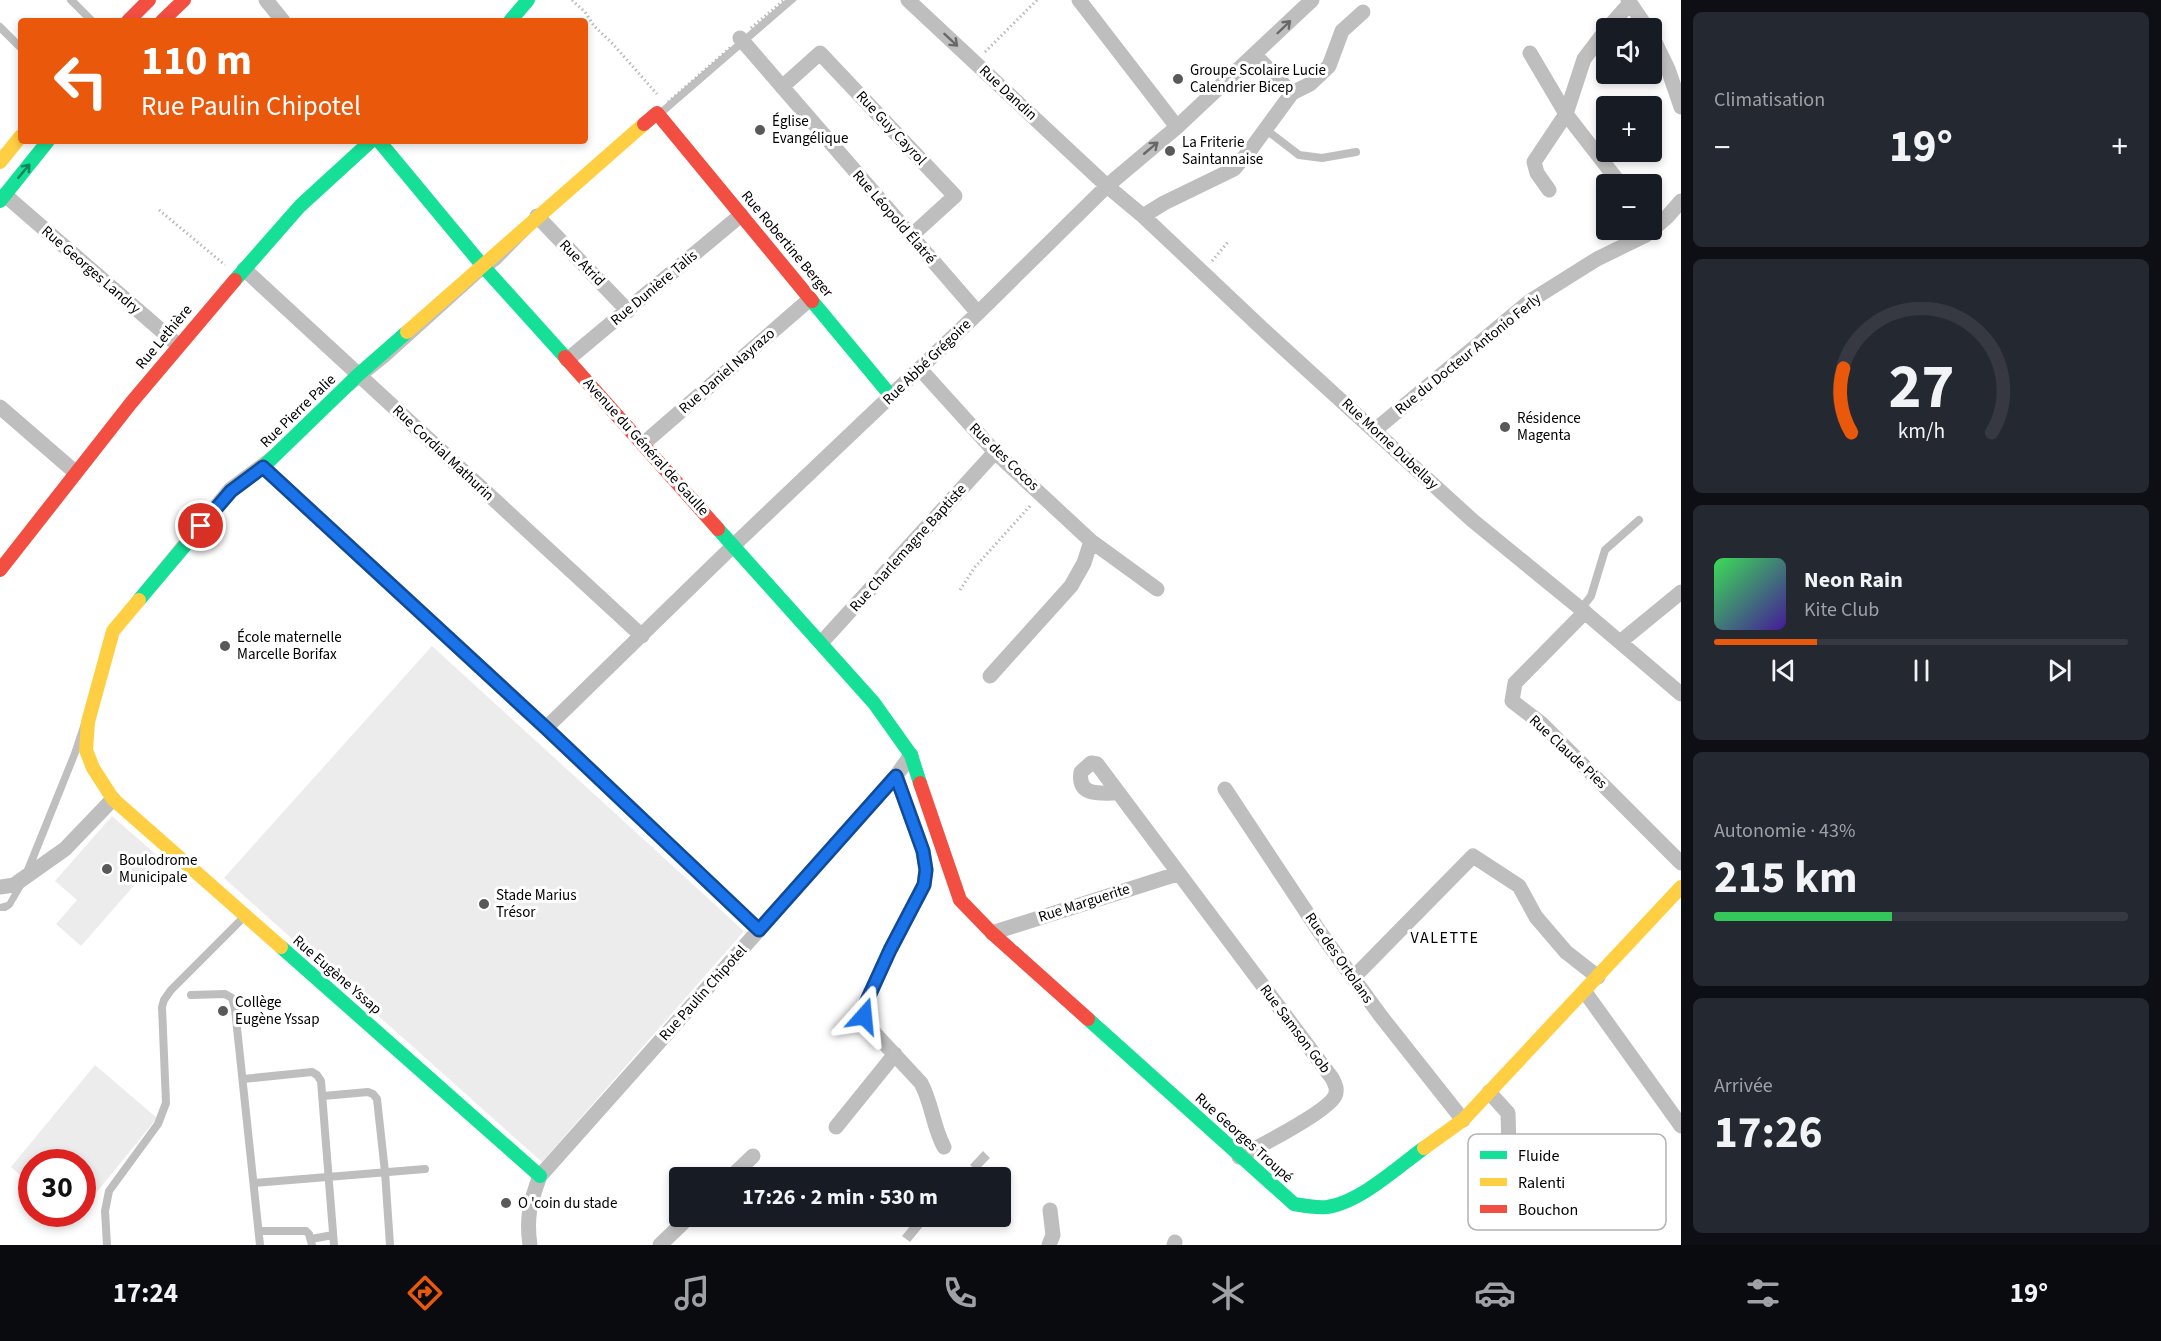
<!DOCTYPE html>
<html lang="fr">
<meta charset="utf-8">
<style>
:root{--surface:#171b24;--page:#242831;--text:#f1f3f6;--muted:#9ea1a6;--line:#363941;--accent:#ea580c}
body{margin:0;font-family:"Source Sans 3",sans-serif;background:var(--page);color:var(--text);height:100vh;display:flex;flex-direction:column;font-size:22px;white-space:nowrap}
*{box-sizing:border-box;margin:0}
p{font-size:20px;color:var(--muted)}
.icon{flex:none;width:33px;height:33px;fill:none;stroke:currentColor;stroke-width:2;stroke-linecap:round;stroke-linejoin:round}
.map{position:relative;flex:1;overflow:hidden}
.details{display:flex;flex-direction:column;gap:12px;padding:12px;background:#0d0f14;width:480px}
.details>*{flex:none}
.banner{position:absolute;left:18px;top:18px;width:570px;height:126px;border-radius:6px;box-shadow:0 3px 9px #0003;background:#ea580c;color:#fff;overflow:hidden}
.buttons{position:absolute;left:1596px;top:18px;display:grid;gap:12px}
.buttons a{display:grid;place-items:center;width:66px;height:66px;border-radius:6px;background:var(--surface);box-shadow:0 3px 9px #0003;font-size:30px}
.speed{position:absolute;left:18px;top:1149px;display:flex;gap:12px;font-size:30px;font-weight:700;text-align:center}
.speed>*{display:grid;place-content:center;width:78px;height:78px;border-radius:50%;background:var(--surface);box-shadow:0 3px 9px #0003;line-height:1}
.speed .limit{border:9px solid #d22;background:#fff;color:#111}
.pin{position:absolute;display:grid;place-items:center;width:51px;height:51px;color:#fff;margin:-26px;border:3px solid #fff;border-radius:50%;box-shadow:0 2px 6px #0007}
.me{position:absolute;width:66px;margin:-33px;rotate:18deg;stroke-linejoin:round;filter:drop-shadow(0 0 4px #0008)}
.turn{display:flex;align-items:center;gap:21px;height:126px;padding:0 24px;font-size:27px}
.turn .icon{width:78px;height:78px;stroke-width:2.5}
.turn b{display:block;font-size:42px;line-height:51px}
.big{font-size:45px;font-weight:700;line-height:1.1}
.details .tile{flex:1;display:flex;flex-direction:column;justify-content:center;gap:9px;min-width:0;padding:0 21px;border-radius:9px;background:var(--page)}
.details .dial{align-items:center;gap:0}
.dial svg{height:156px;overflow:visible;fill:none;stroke:var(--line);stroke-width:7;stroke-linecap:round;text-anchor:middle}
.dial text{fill:var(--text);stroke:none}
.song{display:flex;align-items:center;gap:18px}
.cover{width:72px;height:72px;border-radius:9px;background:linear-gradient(135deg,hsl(130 70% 55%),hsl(260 70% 35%))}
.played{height:6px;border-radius:3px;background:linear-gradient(90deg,var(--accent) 25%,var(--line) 25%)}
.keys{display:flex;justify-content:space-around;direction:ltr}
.heat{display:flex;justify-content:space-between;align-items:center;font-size:33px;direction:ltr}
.charge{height:9px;border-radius:4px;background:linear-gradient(90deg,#34c759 43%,var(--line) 0)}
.trip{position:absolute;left:669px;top:1167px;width:342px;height:60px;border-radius:6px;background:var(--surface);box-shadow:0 3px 9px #0003;font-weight:700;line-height:60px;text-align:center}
.dock{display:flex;height:96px;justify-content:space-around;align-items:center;background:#090b0e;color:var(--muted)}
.dock .icon{width:42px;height:42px}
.dock .on{color:var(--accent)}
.dock b{font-size:27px;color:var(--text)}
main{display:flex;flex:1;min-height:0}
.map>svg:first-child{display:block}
.green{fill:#ececec}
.water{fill:#bfbfbf}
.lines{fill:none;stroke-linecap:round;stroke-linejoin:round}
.path{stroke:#b9b9b9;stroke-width:3;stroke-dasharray:1.5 3;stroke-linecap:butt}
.lane{stroke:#bebebe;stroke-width:8}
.street{stroke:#bebebe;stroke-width:15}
.fast{stroke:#16e098;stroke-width:14}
.slow{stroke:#ffcf43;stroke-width:14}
.jam{stroke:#f24e42;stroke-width:14}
.oneway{stroke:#686868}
.oneway2{stroke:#0d865b}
.route-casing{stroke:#114b97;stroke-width:15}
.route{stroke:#1a73e8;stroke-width:10}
.poi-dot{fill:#595959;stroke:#fff;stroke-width:2}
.labels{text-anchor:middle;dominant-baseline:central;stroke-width:6;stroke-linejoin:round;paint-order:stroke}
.poi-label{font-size:15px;fill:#000;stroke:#fff;text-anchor:start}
.street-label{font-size:15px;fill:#000;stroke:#fff}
.neighbourhood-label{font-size:16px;letter-spacing:1.5px;fill:#000;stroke:#fff}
.key{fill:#fff;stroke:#b2b2b2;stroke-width:1.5}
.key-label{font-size:16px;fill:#000}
</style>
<main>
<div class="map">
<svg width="1681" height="1245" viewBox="0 0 1681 1245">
<rect width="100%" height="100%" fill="#fff"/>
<path class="green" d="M432,646L744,931L542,1162L224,878Z
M112,816L159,857L81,946L56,924L77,900L55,881Z
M95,1065L157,1118L83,1209L82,1162H32L31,1185L11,1167Z"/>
<path class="water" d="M785,0H797L544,219L500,264L481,278L388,362L318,418L281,451L231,488L140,598L121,626L79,753L29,878L12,907L6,911H0V904L7,902L20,879L71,753L113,627L135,594L225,484L271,450L303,421L386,355L494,258L542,211Z
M983,1151L990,1158L977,1171L970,1165Z
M916,1219L924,1225L910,1242L902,1236Z"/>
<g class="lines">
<path class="path" d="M572,0L585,12L594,26L612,43L657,94
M751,28L784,0
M985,52L1037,0
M668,102L731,47
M159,210L225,265
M1212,261L1228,242
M960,590L975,567L1030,506"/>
<path class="lane" d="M71,0L92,21
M0,27L21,48
M1265,129L1299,155L1322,158L1356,152
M1581,609L1591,596L1605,550L1639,520
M191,995L225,994L232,998L235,1009L260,1245
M243,1079L312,1072L317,1075L321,1081L334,1245
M323,1096L368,1092L373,1094L377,1099L385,1172L390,1245
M254,1183L425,1169
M259,1231H306L309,1234L312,1245
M311,1239L333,1235
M107,1245L105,1211L109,1191L158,1124L166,1103L162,1007L164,1000L171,990L244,917"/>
<path class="street" d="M266,0L283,21
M908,0L1107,186L1143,216L1267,333L1472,520L1581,609L1681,694
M1079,0L1177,127
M1628,0L1647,28
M1608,28L1630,3
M1652,36L1668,69L1681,107
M740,38L978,313
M1530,53L1566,114L1618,181
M1255,55L1292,93
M782,87L820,53L955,196L911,236
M1549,190L1537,173L1534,162L1566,114L1584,59L1606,30
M5,195L178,345
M537,216L628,311
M1143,216L1164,203L1234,169L1251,149L1292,93L1310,84L1329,66L1342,31L1363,12
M244,269L642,636
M567,360L741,215
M920,369L995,452L1091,541L1157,589
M0,407L75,472
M1375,430L1530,301L1597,259L1646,235L1667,217L1681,201
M643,444L810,299
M263,467L546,728L759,930
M1585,612L1515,683L1512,701L1542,724L1681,863
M1620,642L1681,592
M821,643L995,452
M990,676L1071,586L1084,563L1091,541
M546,728L734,545L978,313L1107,186L1177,127L1312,0
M896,776L923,851L926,870L924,885L890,950L864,1007V1016L868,1026L921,1083C932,1103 933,1127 944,1147
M1225,789L1319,931L1380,1015L1463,1120
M1118,793C1101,793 1077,797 1081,772L1091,763L1097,764L1332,1078C1335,1084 1338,1089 1335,1096C1327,1112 1258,1147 1239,1157
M0,887L14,885L65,849L113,799
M992,933L1177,874
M1353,978L1473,856L1519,886L1536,917L1566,952L1598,977
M1585,992L1681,1126
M1489,1092L1508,1113L1509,1148L1515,1171L1541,1207
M836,1127L895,1054
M730,1178L753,1156
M530,1245C526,1218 530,1202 540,1176L896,776L911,755
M660,1245L690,1216
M1049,1245L1053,1235L1050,1210
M1174,1245L1175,1242"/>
<path class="fast" d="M510,21L528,0
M379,141L482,265L565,357
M0,201L48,141
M235,280L300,206L371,141
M812,301L891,396
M718,529L874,703L911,755L920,783
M139,600L231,491L263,467L358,375L407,332
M281,947L540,1176
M1088,1019L1294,1204C1305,1206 1316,1208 1327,1207C1359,1203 1398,1167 1424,1148"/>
<path class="slow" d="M0,162L21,136
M407,332L644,124
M139,600L113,631L88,722L86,750L93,768L113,799L281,947
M1424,1148L1463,1120L1681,887"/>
<path class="jam" d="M128,21L149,0
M162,21L184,0
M644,124L657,113L812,301
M565,357L718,529
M0,570L131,403L235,280
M920,783L960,900L992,933L1088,1019"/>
</g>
<defs><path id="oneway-shaft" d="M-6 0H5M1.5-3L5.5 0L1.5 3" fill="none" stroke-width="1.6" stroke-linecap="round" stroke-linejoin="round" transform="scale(1.5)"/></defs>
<g class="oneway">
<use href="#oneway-shaft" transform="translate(1284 27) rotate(-44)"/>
<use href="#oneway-shaft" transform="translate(951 40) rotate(43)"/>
<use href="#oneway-shaft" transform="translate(1151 148) rotate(-40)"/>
</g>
<use class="oneway2" href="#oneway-shaft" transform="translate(24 171) rotate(-50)"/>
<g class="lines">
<g class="route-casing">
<path id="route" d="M201,526L231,491L263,467L546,728L759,930L896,776L923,851L926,870L924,885L890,950L864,1007V1016"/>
</g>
<use href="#route" class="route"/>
</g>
<g class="poi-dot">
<circle cx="1178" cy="79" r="6"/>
<circle cx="760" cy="130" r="6"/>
<circle cx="1170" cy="151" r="6"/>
<circle cx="1505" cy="427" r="6"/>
<circle cx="225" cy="646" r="6"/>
<circle cx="107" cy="869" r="6"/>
<circle cx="484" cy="904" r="6"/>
<circle cx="223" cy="1011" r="6"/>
<circle cx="506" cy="1203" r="6"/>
</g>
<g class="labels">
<g class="poi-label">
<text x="1190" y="70">Groupe Scolaire Lucie<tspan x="1190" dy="17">Calendrier Bicep</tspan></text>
<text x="772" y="121">Église<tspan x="772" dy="17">Evangélique</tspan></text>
<text x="1182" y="142">La Friterie<tspan x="1182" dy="17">Saintannaise</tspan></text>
<text x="1517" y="418">Résidence<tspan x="1517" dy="17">Magenta</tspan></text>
<text x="237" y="637">École maternelle<tspan x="237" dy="17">Marcelle Borifax</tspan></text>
<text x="119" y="860">Boulodrome<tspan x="119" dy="17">Municipale</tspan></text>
<text x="496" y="895">Stade Marius<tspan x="496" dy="17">Trésor</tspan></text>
<text x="235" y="1002">Collège<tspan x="235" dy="17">Eugène Yssap</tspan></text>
<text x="518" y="1203">O 'coin du stade</text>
</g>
<g class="street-label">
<text transform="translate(1008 93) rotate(43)">Rue Dandin</text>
<text transform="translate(891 128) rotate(47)">Rue Guy Cayrol</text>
<text transform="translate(894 217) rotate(49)">Rue Léopold Élatré</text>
<text transform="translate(787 244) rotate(50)">Rue Robertine Berger</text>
<text transform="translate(582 263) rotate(46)">Rue Atrid</text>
<text transform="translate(91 270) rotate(41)">Rue Georges Landry</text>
<text transform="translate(654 288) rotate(-40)">Rue Dunière Talis</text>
<text transform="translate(164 337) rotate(-50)">Rue Lethière</text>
<text transform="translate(1468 354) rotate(-39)">Rue du Docteur Antonio Ferly</text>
<text transform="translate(927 362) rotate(-44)">Rue Abbé Grégoire</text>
<text transform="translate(727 371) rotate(-41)">Rue Daniel Nayrazo</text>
<text transform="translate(298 411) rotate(-44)">Rue Pierre Palie</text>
<text transform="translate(1390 444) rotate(43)">Rue Morne Dubellay</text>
<text transform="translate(646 447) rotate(48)">Avenue du Général de Gaulle</text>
<text transform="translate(443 453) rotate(43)">Rue Cordial Mathurin</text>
<text transform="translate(1004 457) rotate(44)">Rue des Cocos</text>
<text transform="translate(908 548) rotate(-48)">Rue Charlemagne Baptiste</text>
<text transform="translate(1568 752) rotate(43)">Rue Claude Pies</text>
<text transform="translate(1084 903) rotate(-18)">Rue Marguerite</text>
<text transform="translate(1339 958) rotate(55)">Rue des Ortolans</text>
<text transform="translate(337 975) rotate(41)">Rue Eugène Yssap</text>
<text transform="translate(703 993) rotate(-48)">Rue Paulin Chipotel</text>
<text transform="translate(1295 1029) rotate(53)">Rue Samson Gob</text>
<text transform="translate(1244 1138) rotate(42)">Rue Georges Troupé</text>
</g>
<g class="neighbourhood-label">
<text x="1445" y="938">VALETTE</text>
</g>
</g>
<rect x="1468" y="1134" width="198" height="96" rx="9" class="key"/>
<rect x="1480" y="1151" width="27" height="8" fill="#16e098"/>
<rect x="1480" y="1178" width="27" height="8" fill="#ffcf43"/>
<rect x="1480" y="1205" width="27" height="8" fill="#f24e42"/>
<g class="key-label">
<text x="1518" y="1161">Fluide</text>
<text x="1518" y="1188">Ralenti</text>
<text x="1518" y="1215">Bouchon</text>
</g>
</svg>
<div class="buttons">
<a><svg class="icon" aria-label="sound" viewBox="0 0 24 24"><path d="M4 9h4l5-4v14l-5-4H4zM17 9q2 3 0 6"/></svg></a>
<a>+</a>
<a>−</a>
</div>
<div class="speed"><div class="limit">30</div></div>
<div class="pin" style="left:201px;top:526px;background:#d93025"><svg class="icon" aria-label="arrive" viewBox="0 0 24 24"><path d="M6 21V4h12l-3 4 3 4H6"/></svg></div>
<svg class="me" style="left:864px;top:1016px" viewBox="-20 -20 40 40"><path d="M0-17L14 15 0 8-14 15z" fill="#1a73e8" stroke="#fff" stroke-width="4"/></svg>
<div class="trip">17:26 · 2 min · 530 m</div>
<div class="banner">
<div class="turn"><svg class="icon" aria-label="left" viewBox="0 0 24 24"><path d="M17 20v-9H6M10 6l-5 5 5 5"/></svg><div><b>110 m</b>Rue Paulin Chipotel</div></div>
</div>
</div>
<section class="details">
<div class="tile"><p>Climatisation</p>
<div class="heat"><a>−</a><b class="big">19°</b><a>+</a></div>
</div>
<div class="tile dial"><svg viewBox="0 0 100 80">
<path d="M14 69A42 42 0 1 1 86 69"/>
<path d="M14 69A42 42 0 0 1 10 36" stroke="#ea580c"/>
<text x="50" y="56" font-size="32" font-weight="700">27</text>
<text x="50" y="72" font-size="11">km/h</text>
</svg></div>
<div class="tile">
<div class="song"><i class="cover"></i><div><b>Neon Rain</b><p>Kite Club</p></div></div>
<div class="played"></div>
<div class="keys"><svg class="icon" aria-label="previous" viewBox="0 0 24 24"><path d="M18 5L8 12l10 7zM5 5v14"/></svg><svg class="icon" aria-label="pause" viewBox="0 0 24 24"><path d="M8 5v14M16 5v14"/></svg><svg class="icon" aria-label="next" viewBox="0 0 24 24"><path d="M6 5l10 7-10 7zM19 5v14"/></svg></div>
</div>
<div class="tile"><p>Autonomie · 43%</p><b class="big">215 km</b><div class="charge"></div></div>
<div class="tile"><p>Arrivée</p><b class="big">17:26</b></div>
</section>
</main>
<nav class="dock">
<b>17:24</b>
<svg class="icon on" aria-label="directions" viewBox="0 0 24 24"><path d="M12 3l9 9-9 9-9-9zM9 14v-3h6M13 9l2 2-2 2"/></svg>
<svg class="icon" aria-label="music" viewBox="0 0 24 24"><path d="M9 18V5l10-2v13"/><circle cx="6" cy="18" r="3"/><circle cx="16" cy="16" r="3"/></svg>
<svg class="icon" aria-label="phone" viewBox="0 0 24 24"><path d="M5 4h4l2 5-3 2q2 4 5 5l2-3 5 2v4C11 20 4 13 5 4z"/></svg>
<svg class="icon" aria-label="climate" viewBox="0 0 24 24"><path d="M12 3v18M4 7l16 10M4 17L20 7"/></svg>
<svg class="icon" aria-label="car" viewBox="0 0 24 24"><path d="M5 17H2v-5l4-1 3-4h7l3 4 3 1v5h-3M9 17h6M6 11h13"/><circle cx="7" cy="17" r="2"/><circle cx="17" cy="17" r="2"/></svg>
<svg class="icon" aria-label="filters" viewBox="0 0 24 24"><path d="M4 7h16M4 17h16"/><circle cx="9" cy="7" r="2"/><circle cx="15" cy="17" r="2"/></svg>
<b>19°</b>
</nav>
